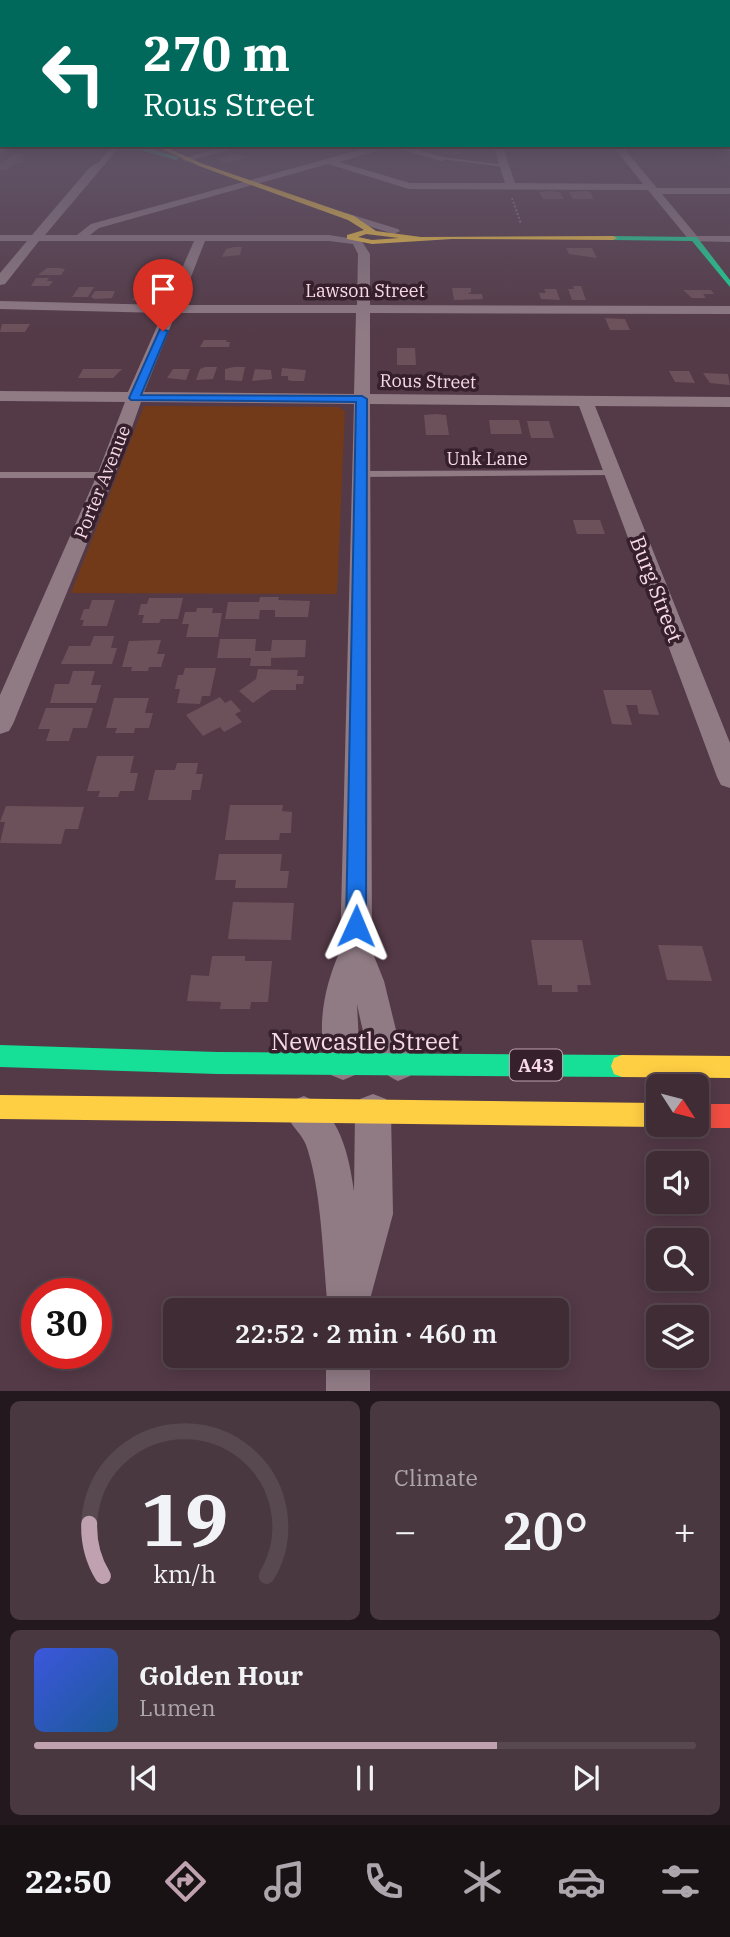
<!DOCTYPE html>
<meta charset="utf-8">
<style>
:root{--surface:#3f2c35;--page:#4a3841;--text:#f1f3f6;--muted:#ada7ad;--line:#584850;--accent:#bfa1af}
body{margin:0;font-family:"IBM Plex Serif",serif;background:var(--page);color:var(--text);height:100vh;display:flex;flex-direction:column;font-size:26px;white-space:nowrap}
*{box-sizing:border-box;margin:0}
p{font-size:23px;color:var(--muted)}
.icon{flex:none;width:38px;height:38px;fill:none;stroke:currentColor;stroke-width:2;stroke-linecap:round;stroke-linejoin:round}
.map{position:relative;height:1391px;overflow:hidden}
.sheet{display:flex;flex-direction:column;gap:10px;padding:10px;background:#23181d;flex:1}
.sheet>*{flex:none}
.guide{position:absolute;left:0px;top:0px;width:732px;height:147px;box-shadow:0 4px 18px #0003,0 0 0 2px var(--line);background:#00695c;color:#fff;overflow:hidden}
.needle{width:46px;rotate:126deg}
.buttons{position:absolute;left:646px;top:1074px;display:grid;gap:14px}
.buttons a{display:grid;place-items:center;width:63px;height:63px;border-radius:10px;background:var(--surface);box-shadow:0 4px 18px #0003,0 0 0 2px var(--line);font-size:35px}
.speed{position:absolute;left:21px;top:1278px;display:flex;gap:14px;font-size:35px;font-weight:700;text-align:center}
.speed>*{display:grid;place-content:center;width:91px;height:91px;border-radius:50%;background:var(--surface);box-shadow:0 4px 18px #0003,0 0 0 2px var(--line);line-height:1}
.speed .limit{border:10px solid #d22;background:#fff;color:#111}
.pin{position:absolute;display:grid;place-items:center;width:60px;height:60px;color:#fff;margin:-72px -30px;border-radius:50% 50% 50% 0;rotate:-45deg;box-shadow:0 0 7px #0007}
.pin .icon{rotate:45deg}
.me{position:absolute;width:77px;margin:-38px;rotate:1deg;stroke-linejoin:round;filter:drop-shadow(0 0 5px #0008)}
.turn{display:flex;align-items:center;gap:24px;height:147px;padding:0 28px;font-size:32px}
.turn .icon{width:91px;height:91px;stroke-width:2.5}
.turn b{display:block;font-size:49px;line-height:60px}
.big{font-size:52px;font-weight:600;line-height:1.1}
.sheet .widget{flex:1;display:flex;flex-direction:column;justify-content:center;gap:10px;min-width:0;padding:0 24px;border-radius:10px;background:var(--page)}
.sheet .dial{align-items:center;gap:0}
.dial svg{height:182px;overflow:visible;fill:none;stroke:var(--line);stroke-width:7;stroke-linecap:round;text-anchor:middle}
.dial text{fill:var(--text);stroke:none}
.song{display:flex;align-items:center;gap:21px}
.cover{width:84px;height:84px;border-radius:10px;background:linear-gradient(135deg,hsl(230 70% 55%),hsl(210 70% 35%))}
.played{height:7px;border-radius:4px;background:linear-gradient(90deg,var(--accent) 70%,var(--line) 70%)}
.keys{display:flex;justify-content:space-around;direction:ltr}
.heat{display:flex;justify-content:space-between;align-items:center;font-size:38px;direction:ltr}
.sheet .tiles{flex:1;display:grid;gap:10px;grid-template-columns:1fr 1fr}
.widget:last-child{grid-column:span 2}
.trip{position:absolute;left:163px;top:1298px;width:406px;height:70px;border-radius:10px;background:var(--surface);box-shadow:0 4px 18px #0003,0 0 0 2px var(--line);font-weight:600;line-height:70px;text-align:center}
.tab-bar{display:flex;height:112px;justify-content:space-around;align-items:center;background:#191215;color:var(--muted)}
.tab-bar .icon{width:49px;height:49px}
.tab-bar .selected{color:var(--accent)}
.tab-bar b{font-size:32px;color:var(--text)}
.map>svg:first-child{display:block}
.green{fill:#723a18}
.building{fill:#6d515a}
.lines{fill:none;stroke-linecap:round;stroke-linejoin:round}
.path{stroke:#8a7781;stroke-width:2;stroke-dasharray:2 2;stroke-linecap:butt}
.lane{fill:#907b85;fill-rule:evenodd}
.street{fill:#907b85;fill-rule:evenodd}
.fast{fill:#16e098;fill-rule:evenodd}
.slow{fill:#ffcf43;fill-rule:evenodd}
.jam{fill:#f24e42;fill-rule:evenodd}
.route{fill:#1a73e8;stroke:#114b97;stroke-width:2}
.labels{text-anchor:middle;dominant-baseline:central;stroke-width:7;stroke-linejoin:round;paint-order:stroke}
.far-street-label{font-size:18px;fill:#f8d9e7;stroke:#36202b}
.shield{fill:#36202b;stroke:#bea2af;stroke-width:2}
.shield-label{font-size:19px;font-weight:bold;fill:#f8d9e7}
.street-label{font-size:21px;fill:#f8d9e7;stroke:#36202b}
.near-street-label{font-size:24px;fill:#f8d9e7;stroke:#36202b}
</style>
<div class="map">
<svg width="730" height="1391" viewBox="0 0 730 1391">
<rect width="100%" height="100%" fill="#543a47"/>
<path class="green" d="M144,406L338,407L345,411L337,594L71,593Z"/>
<path class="building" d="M456,147L470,151L454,155L438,152Z
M14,153H27L21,159H25L22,162L14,164L7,170H0V165Z
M234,153L248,157L227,163L216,159Z
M551,191L560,192L564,199H543L539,192Z
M585,191L590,192L594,199H573L569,192Z
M234,247H242L240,255L222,257L226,249Z
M566,248H592L597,258L569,254Z
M47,268H60L65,269L61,275H38Z
M36,278H49L47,281H53L49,286H31Z
M573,286H581L586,300H572L568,289H574Z
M79,287H94L88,297H72Z
M452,288H471V292L468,294H482L483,299L454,300Z
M544,289H556L560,300L541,299L539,293H546Z
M683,290H711L714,294H703L706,298H692Z
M95,291H115L112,298L95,299L91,297Z
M145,291H158L153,300H132L135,295H142Z
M605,318L625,319L630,330H610Z
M2,324H30L25,332H0Z
M204,340H227L226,342H230L229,347H200Z
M397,348H415L416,365H397Z
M205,367H217L213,379L196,380L200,369Z
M234,367H245L242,381L225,380V369Z
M282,368L306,370L304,381H292L288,380V376H281Z
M83,369H122L113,378H78Z
M173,369H190L186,380L167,378Z
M255,369L271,370L272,379L252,381Z
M669,371H689L695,383L675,382Z
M703,373L728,374L730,385L710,383Z
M436,414L446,415L449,435H426L424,415Z
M489,420H519L522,434H491Z
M527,421H549L554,438H531Z
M573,520H600L605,534H577Z
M260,597H279L278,600L310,601L308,617H275V610H260L259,619H225L228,602H259Z
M149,598H183L178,619H161L159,623H142L144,615H138L141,604H147Z
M92,600H115L107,626H82L84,620H80L84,609H89Z
M197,608H213L212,613H222L218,637H186L189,624H182L185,612H196Z
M94,636H114L111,648H117L112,664H61L69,646H90Z
M220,639H256L255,651H271L272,640H306L305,657L271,658V666H250L251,658H217Z
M161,640L157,654H165L161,667H149L148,671H131L132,667H122L129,641Z
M185,668H216L210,696H202L200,704L177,703L180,689H175L178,675H183Z
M258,669L298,670L297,676H304L303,684H296V690H271L253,703L239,691L256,679Z
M73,671H95L91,685H101L96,703H50L55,684H69Z
M603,690H651L659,715L639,714L637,705H626L632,725L612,724Z
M220,697L225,703L231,700L241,711L235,714L242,722L224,732L220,727L203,736L186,715Z
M114,698H149L145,713H153L149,728H135L134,733H115L117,728H106Z
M46,708H93L87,728H73L69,741H46L50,729H38Z
M97,756H134L130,773H138L134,791H120L118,797H98L100,791H87Z
M177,763H198L196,774H203L200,790H192L191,800H148L155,770H175Z
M230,805H283L282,811L292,812L291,833H280L279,840H225Z
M6,806L84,807L78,829H65L61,844L0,843L5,822H0Z
M219,854H282L280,871H289L287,888H235L236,880H215Z
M233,902L294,903L291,940L228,939Z
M531,940H582L591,985H577L578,992H552V985H538Z
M658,945L702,946L712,981L667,980Z
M212,956H245V961H272L268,1002H251L250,1009H220L221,1002L187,1001L191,975L209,976Z"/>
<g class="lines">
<path class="path" d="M15,147H92
M512,198L521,224"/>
<path class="lane" d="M442,157L505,165L507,166L505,167L440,159Z
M612,470L617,473L615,475L361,477L356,474L361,471Z
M0,472H106L111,475L106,478H0Z"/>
<path class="street" d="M2,143V145H8L0,152Z
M112,145H121L45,235H77L91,224L377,145H403L447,158L442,161L390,147L339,162L410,183H505L493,145H502L515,183L643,184L612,145H621L657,188H730V194H662L697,236H730V242L690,241L648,190L409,189L328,164L99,228L90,235H329L361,240L370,254V305L730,306V314L370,313V394L730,397V407L595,406L730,743V788L721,785L717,777L579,406L370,404L372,951L384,981L396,1030L415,1064L410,1076L398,1081C369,1069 363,1032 357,1004L360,1063L355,1075L343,1080L331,1075C314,1035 323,989 340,951L354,404L141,402L115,475L13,724L9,731L0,734V695L97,475L125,402L0,401V391L128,392L163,313L0,309V301L166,305L194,241H39L5,284L0,285V273L27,241H0V235H32L90,167L99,162ZM205,241H329L353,244L358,254L357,305H180ZM176,313H356L354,394L144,392Z
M229,145H245L186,162L181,159Z
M346,213L398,229L400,231L394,234L342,218V214Z
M373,1094L386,1099L391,1112L393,1214L369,1303L370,1311H328C323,1262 322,1190 306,1145C302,1134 291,1126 286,1114L291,1101L304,1096C340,1111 349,1156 354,1191L355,1112L360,1099Z
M326,1356H370V1391H326Z"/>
<path class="fast" d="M140,146L178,157L179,158L176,160L140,150L101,149Z
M610,236L697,237L730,280V287L692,241L613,240Z
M0,1045L217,1052L622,1055L630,1058L633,1066L630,1074L622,1077L217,1074L0,1067Z"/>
<path class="slow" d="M153,145H161L203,164L354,216L376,231L421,237L613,236L617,238L613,240L452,239L372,244L347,239V235L364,230L348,220L199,166ZM366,234L399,238L372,240L358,237Z
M622,1055L730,1056V1078L622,1077L614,1074L611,1066L614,1058Z
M0,1095L658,1103V1125H661L658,1127L0,1119Z"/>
<path class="jam" d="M696,1104H730V1128H696L690,1125H696Z"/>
</g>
<linearGradient id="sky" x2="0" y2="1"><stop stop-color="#2e2027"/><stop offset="0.42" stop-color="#615569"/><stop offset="1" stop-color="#615569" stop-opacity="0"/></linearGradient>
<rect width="730" height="334" fill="url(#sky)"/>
<path class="route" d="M160,329L168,331L141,395L362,396L367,399L366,926L363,932L356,935L349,932L346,926L356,402L131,400L129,398Z"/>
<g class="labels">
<g class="far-street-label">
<text x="365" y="290">Lawson Street</text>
<text transform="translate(428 381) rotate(1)">Rous Street</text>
<text x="487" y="458">Unk Lane</text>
<text transform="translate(102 482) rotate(-68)">Porter Avenue</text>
</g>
<rect class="shield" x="510" y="1049.5" width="52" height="31" rx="5"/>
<g class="shield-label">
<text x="536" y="1065">A43</text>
</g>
<g class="street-label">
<text transform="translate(657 589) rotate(69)">Burg Street</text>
</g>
<g class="near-street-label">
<text x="365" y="1041">Newcastle Street</text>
</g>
</g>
</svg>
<div class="buttons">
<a><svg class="needle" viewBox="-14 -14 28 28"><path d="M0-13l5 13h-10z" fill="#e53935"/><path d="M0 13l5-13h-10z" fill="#ada7ad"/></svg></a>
<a><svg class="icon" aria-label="sound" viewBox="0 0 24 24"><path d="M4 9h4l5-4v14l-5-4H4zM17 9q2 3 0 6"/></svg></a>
<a><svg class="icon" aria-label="search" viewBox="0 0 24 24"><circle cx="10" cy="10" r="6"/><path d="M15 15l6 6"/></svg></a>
<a><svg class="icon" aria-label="layers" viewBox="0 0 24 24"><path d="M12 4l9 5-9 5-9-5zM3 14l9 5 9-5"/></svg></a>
</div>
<div class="speed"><div class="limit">30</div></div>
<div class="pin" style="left:163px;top:331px;background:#d93025"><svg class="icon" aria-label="arrive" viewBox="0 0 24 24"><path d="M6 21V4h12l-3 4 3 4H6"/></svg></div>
<svg class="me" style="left:356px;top:926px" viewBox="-20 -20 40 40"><path d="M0-17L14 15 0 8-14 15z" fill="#1a73e8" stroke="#fff" stroke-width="4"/></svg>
<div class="trip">22:52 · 2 min · 460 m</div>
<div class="guide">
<div class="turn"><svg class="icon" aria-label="left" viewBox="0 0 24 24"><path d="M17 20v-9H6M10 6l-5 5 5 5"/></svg><div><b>270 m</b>Rous Street</div></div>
</div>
</div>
<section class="sheet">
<div class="tiles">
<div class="widget dial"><svg viewBox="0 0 100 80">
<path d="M14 69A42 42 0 1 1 86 69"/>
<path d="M14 69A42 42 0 0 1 8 46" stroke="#bfa1af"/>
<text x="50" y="56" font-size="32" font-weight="700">19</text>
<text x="50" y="72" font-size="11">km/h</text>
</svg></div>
<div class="widget"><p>Climate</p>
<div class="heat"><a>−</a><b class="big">20°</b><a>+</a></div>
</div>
<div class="widget">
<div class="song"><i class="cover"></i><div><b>Golden Hour</b><p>Lumen</p></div></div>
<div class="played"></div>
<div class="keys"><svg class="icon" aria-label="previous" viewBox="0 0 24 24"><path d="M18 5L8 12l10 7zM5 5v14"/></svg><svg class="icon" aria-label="pause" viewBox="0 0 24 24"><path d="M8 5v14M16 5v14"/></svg><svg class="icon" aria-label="next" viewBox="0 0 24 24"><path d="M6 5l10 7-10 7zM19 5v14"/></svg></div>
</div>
</div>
</section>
<nav class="tab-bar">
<b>22:50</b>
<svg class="icon selected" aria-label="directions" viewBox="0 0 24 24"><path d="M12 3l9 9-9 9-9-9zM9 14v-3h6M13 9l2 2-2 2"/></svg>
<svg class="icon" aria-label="music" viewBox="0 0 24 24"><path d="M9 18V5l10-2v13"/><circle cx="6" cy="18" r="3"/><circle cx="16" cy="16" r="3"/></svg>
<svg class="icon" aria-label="phone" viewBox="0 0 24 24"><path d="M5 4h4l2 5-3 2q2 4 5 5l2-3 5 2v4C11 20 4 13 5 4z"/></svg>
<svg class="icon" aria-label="climate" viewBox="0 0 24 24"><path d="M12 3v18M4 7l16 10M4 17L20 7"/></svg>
<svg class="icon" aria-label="car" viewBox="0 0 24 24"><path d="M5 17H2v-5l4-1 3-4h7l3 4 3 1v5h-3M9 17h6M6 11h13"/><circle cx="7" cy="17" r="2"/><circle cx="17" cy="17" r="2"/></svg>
<svg class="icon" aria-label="filters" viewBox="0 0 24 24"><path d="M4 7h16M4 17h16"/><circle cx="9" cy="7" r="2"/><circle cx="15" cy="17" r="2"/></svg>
</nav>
